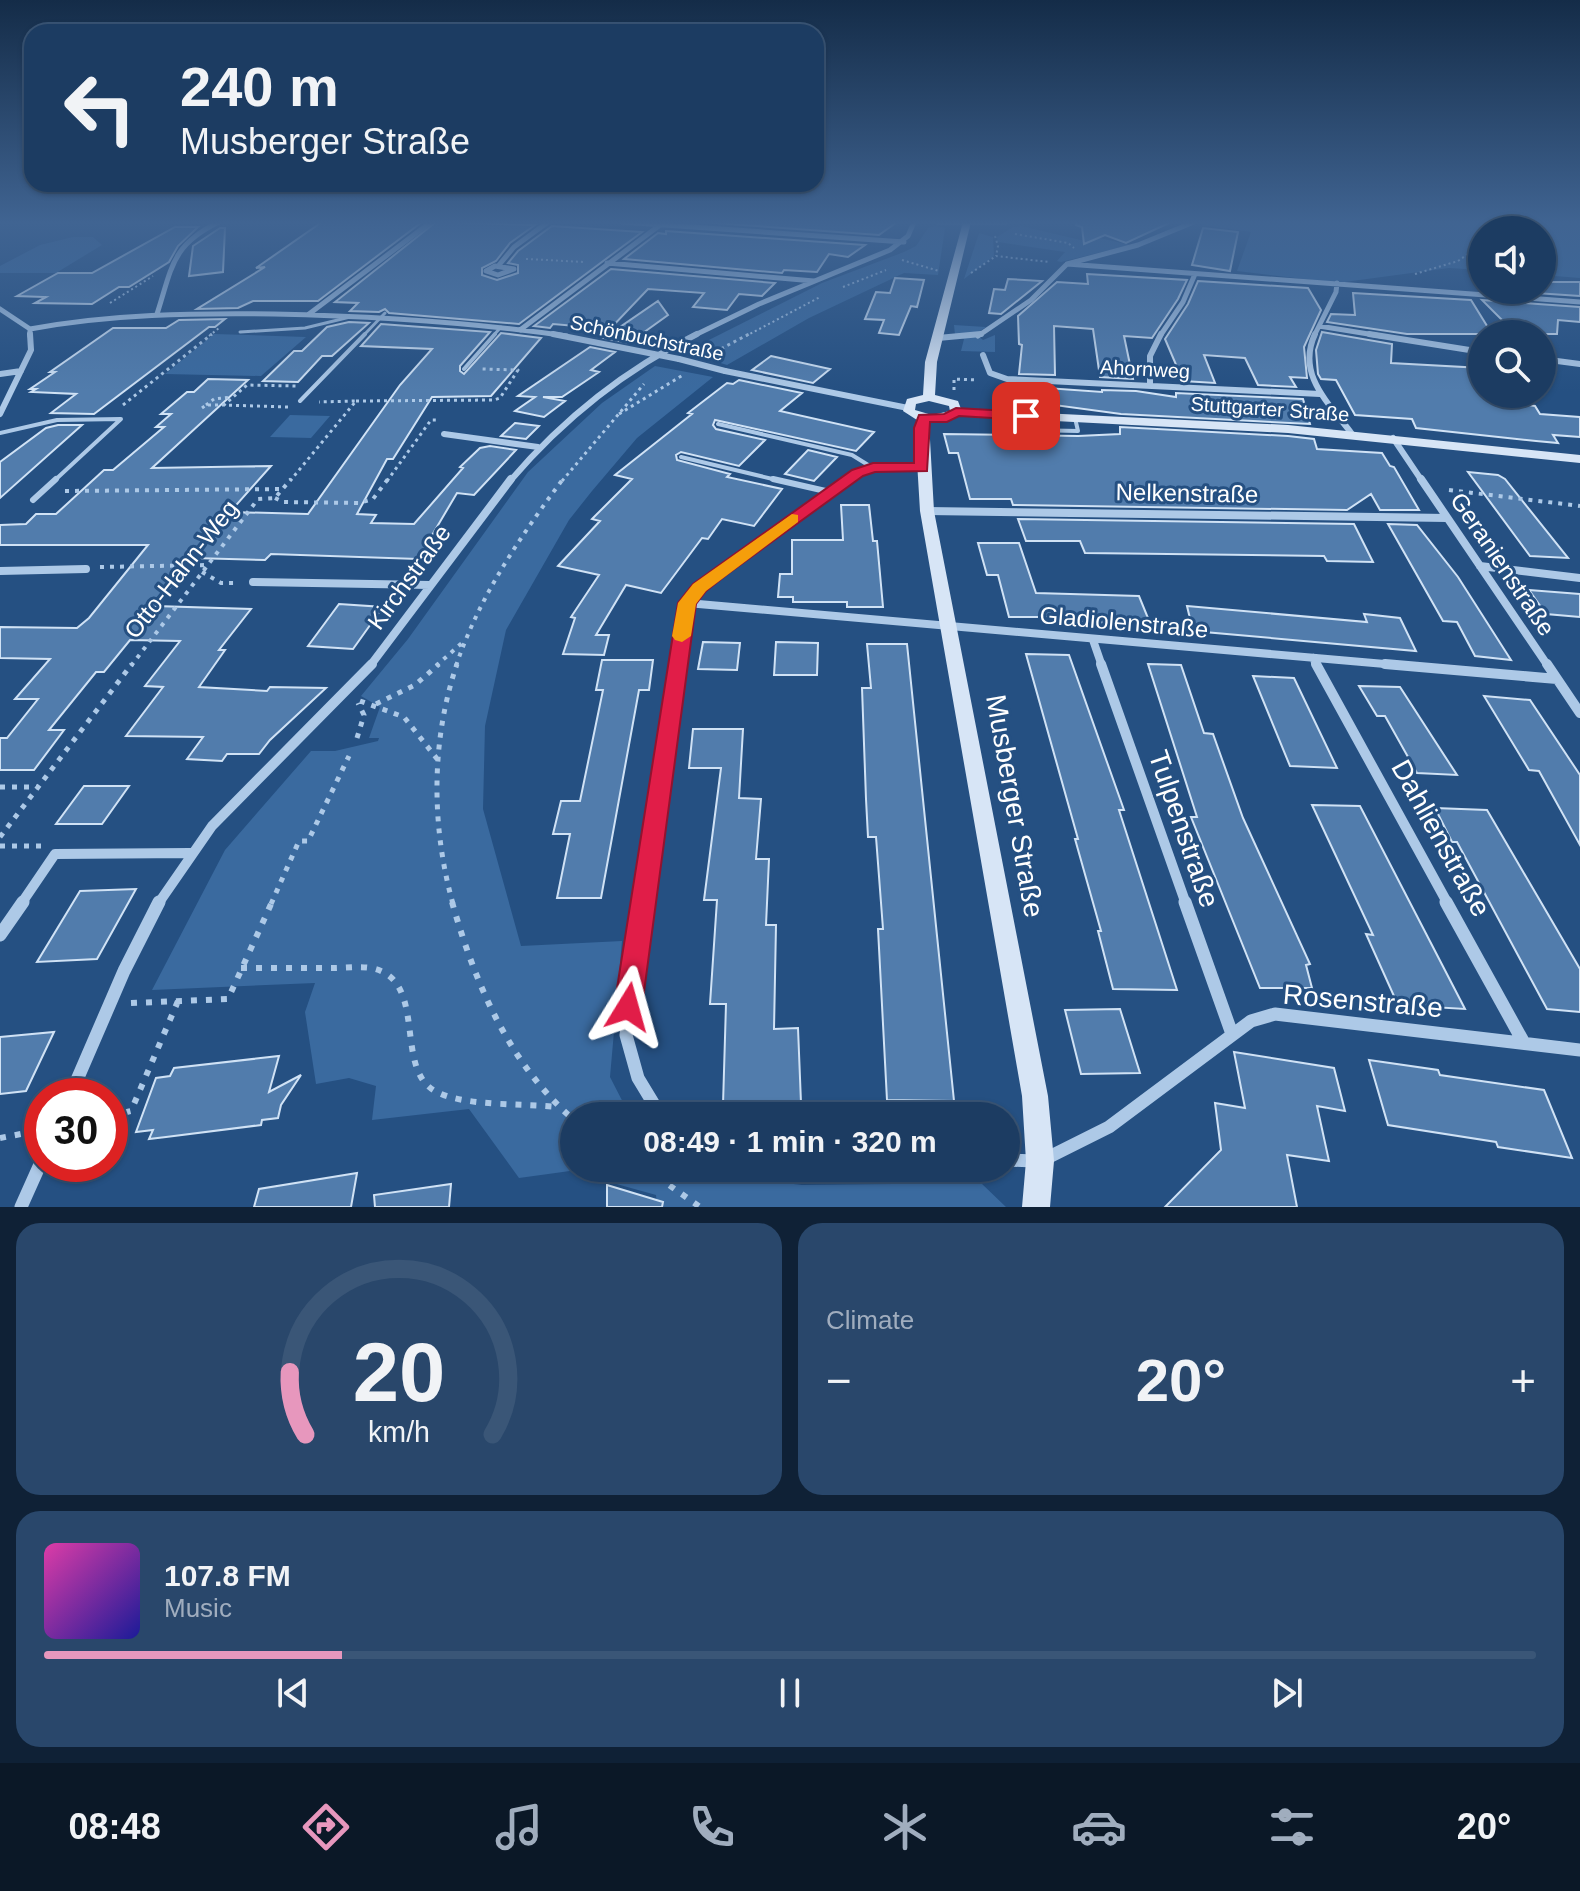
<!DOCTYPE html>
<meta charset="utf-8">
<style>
:root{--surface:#1c3c62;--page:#29476b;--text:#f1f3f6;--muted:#a0adbe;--line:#3a5677;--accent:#e797bd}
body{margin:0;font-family:Helvetica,sans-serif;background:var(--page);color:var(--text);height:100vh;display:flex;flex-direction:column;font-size:30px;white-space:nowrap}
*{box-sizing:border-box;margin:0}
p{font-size:26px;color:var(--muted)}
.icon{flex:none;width:44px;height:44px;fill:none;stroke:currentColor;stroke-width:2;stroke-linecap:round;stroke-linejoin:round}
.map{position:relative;height:1207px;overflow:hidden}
.drawer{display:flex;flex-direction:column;gap:16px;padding:16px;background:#0f2136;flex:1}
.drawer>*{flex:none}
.banner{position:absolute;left:24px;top:24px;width:800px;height:168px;border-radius:24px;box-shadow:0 2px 6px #0004,0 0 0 2px var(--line);background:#1c3c62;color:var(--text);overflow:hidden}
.buttons{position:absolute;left:1468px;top:216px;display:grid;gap:16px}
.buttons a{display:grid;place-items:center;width:88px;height:88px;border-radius:50%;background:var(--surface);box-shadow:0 2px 6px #0004,0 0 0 2px var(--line);font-size:40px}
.speed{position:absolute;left:24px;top:1078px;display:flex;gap:16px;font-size:40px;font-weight:700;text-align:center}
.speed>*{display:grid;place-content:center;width:104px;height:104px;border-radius:50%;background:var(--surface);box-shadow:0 2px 6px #0004,0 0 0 2px var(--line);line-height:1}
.speed .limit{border:12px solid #d22;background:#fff;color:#111}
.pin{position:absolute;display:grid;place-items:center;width:68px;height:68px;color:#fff;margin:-34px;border-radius:16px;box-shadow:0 4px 12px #0006}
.me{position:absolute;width:88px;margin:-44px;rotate:8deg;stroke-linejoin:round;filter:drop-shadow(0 0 6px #0008)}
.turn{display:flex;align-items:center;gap:28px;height:168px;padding:0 24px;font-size:36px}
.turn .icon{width:104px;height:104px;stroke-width:2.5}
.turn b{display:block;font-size:56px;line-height:68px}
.big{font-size:60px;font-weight:600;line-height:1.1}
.drawer .widget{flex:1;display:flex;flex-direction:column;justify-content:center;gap:12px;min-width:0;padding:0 28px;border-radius:24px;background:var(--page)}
.drawer .dial{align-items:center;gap:0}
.dial svg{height:208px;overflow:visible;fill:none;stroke:var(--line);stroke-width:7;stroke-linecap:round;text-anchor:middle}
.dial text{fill:var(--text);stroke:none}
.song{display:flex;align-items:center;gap:24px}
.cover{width:96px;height:96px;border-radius:12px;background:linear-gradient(135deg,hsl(320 70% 55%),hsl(240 70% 35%))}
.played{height:8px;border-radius:4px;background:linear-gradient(90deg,var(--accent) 20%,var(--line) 20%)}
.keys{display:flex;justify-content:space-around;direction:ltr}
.heat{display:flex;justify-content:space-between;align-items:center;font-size:44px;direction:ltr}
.drawer .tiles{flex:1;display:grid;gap:16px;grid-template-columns:1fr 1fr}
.widget:last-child{grid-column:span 2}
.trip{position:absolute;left:560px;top:1102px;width:460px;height:80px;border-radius:40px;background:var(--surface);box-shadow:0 2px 6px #0004,0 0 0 2px var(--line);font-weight:600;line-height:80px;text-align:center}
.dock{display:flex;height:128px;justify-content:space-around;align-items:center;background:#0b1827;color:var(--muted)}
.dock .icon{width:56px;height:56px}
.dock .active{color:var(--accent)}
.dock b{font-size:36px;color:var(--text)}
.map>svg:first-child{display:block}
.green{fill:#3a6a9f}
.building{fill:#517cac;stroke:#d0e2f5;stroke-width:2}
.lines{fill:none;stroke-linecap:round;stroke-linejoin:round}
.path-far4{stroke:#adc9e7;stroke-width:2;stroke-dasharray:2 3;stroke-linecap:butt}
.path-far3{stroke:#adc9e7;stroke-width:3;stroke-dasharray:3 4;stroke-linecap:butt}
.path-far2{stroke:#adc9e7;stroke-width:4;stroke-dasharray:4 6;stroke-linecap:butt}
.path-far1{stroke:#adc9e7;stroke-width:5;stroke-dasharray:5 7;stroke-linecap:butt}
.path{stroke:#adc9e7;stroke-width:6;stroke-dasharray:6 9;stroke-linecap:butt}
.service-far2{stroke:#adc9e7;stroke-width:3}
.service-far1{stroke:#adc9e7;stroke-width:4}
.service{stroke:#adc9e7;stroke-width:6}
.minor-far4{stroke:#adc9e7;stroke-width:5}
.minor-far3{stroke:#adc9e7;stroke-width:6}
.minor-far2{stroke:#adc9e7;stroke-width:8}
.minor-far1{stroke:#adc9e7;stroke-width:10}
.minor{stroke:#adc9e7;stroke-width:13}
.secondary{fill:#d7e5f6;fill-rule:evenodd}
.minor-bridge{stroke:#adc9e7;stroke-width:6}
.route{fill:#e11d48;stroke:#92132f;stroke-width:2}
.slow{fill:#f59e0b}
.labels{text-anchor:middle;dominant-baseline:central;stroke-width:6;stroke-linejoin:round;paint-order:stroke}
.far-street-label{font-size:20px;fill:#fff;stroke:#255082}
.street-label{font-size:24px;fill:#fff;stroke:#255082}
.near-street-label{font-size:28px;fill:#fff;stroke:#255082}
</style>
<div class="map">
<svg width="1580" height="1207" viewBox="0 0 1580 1207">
<rect width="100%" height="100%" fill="#255082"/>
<path class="green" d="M1208,222H1580V278L1542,275V230H1482V270L1449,268L1337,283L1237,271L1251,232L1203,225Z
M936,226L945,228L938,275L904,273L809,318L727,365L689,353L691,349L822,283L904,252L916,246L928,228Z
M1021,226L1089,242L1100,238L1130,245L1061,262L1057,261L1065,252L998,242L997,237L1013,227Z
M979,233L993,237L994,256L964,279Z
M73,237H93L102,245L56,273H0V266L40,245Z
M954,325L986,327L976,334L983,340L995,335V352L961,351L964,339L955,335Z
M214,334L306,337L261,376L165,374Z
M655,366L713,377L637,438L592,491L569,520L506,630L485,726L483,809L521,946L622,941L610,1077L630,1116H574V1168H685L690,1172L802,1185L981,1183L1006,1207H657L656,1195L570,1171L519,1178L469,1109L372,1120L376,1086L349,1078L316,1084L305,1012L315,983L152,990L225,850L311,751H335L378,741L379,738H369L380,707L361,696L408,639L528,472L602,403Z
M290,415L330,416L311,438L270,437Z"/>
<path class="building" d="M322,222H422L318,301H253L238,308L197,309L265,267L256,268Z
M436,222L535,225L510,243L496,261L482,268V275L497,280L518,273V265L508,263L518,251L552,226L642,232L519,324L389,313L385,309L379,312L350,311L358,303L335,302Z
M701,222H897L879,235Z
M1077,222H1171L1126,243L1105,235L1084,244L1082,227L1076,225Z
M175,227H198L178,246L169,262L129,287H119L92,304L35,303L46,297L17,296L58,273H92Z
M220,228H225L223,272L189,276L193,246Z
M1203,228L1238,232L1230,271L1192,265Z
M666,231L865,245L848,257L829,254L817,272L784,270L782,273L624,259L658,233L666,234Z
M611,269L775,283L762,296L739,294L727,310L693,307L704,293L648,289L610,329L553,324L550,328L534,326Z
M1087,274L1187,280L1178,299L1152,338L1124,336L1133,379L1100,377L1093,329L1054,326L1055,375L1019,374L1022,345L1019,344L1018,316L1057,282L1088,284Z
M895,278L924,280L917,307L911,306L899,335L879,333L884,320L865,319L876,292L890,293Z
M1008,279L1042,281L1001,314L989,313L994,289L1005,290Z
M1198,281L1308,288L1321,310L1304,347L1307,378L1290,377L1296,387L1258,385L1245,358L1204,355L1215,383L1183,381L1165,339L1188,304Z
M1542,282H1580V296L1492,290H1542Z
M1353,293L1471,300L1492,334H1407L1327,322L1331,314L1355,315Z
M1482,300L1580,307V322L1558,320L1557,334H1516Z
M658,301L668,315L629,343L604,338Z
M225,319L215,327H209L94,414L51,413L76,394L31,392L36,389H30L55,372H50L113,328H166L179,320Z
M349,322L369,323L332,356H322L298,382L263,381L294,351H302L327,327Z
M381,324L490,332L460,366V371L464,374L501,333L541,338L491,396L432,397L393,459H387L357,514L376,515L371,523L414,524L463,468L460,467L480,448L490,446L516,450L474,495L457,493L418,559L271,554L265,560L193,558L156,606L251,609L219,650H225L199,687L267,691L270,687L326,688L270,740L259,754H227L222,761L187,759L203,737L126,736L163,687L145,686L180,641L130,640L104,672H96L49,730H64L34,770H0V738H7L38,699H15L50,659L0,658V627L77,628L89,618L148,545H0V525L26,524L36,514H56L104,470H113L164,427H156L171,414H161L187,392H194L208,379L248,380L152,468L271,466L230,512L308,514L400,385L432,349L361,346Z
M1322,332L1392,344L1391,363L1482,368V397L1535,406L1540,414L1580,417V437L1553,435L1558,443L1536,441L1416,428L1412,419L1355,415L1336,380L1321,379L1318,374L1316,350Z
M590,347L615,352L591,370L599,372L562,397H543L565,401L544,417L515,411L535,397L518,396Z
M771,356L830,369L813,383L752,370Z
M739,380L802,393L780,411L874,432L856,451L715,420L713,425L716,429L765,440L739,466L681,452L676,455L677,460L730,474L727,477L782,489L754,526L722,519L708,539L702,538L661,593L626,585L596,635H609L604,655L563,654L575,618L571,617L599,575L558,566L600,521L592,519L632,479L615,475L692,414L688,413L727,383L733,384Z
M1018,386L1102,392V390L1136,391L1176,397V393L1303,399L1310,424L1121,414L1017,400Z
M515,423L539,426L526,439L501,436Z
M58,425H82L0,498V462L46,428Z
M1120,427L1288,436L1314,439L1317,449L1382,453L1390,466L1394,467L1419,510H1380L1371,494L1347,510L1013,505L1011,499H970L958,453H949L944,434L1078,436L1120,434Z
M808,450L837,457L814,481L785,474Z
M1468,472L1498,475L1505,479L1568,558L1530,556Z
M841,505H869L873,541H877L883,607H847V602H793V597H778L780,574H792V540H843Z
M1018,519L1354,524L1373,562L1327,561L1324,556L1085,553L1080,541H1026Z
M1388,524L1417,525L1458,577L1511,660L1475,656L1457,622L1443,621Z
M978,543H1019L1036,593L1139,596L1150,623L1076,622L1074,617H1009L998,575H987Z
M1529,590L1580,594V617L1546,614Z
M339,604L383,607L353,649L308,646Z
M1187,606L1367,622L1364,614L1400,618L1416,651L1193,631Z
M703,642L740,643L737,670L698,669Z
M776,642L818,643L817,675H774Z
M867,644H907L954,1101L887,1100L878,929H883L876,837H868L866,799L862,688H871Z
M1026,654L1069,655L1124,810H1119L1177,990L1113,989L1098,931H1101L1075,839H1078Z
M602,660H653L649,690H639L601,898H557L570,834H553L561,801H580L603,690H596Z
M1148,664L1181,665L1204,733L1213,734L1243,818L1310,964L1306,965L1312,988H1260L1191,817H1197Z
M1253,676L1294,678L1337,768L1290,766Z
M1359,686L1400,687L1457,775L1417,773L1385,716H1377Z
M1484,696L1530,700L1580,775V845L1539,771L1529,770Z
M693,729H743L739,798L761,799L756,859H769L766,925H776L774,1029L798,1028L801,1103L723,1105L726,1004H710L717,900H704L721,768H689Z
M84,786H129L102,824H56Z
M1312,805L1360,806L1465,1009L1398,1005L1366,934L1373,935Z
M1435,808L1487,810L1580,969V1012L1547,1009L1457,842H1452Z
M136,889L97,959L37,962L80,891Z
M1120,1009L1140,1073L1081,1074L1065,1010Z
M54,1032L26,1091L0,1094V1037Z
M1234,1052L1334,1068L1345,1111L1317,1106L1329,1161L1287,1155L1297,1207H1165L1221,1150L1215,1103L1245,1108Z
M279,1056L269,1092L301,1075L281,1105L278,1118L262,1120L261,1125L166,1137L149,1139L153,1130L136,1132L156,1078L170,1076L174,1068Z
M1369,1060L1438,1070L1440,1075L1544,1090L1572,1158L1498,1147L1496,1142L1388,1125Z
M357,1173L351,1207H254L259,1189Z
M451,1184L449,1207H375L374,1195Z
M607,1185L663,1202L662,1207H607Z"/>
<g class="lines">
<path class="path-far4" d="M1502,230L1514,222
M1015,234L1068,243L1074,248
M995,236L998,246L996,256
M526,259L585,262
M902,260L939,271
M971,273L996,256L1049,262
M1415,274L1458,261L1482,244
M843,287L886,270
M110,303L153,276
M209,336L219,328
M746,336L820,297"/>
<path class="path-far3" d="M715,352L749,334
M954,390V379L977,380
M356,401L494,400L500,398L518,370L482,369
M123,405L212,334
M206,405L214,399L232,397
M288,407L224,405L247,385L296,386
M202,408L206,405H224
M619,414L683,375
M290,481L356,401L319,402
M387,481L431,420H439
M562,481L644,384"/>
<path class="path-far2" d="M1449,490L1580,506
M65,491L283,489
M275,498L283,502L359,503L373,499L388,479
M100,567L207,565
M202,572L221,583H237
M131,666L258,499L275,498L291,479
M436,666L463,642
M456,666C479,597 520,537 563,479"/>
<path class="path-far1" d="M360,701L404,717L438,760
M376,704L415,685L439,664
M357,738L364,715L358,703
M0,787H38
M0,837L132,664
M0,846H42
M271,904L299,841H308L349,756
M453,904C431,826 431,740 457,664"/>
<path class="path" d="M452,902C475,983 509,1064 574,1120
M241,968C272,968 303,968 334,968C345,968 359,966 371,968C429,979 393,1068 435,1091C464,1107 523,1103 557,1107
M131,1003L228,999L272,902
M110,1116L131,1111L178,1001
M0,1138L42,1130
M645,1168L700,1207"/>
<path class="service-far2" d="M240,332L305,328L350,317
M363,336L385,313
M493,336L501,327"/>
<path class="service-far1" d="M464,369L495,334
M300,401L365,334
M1026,416L1030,430L1078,431L1075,418
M718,424L852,455L873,468
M0,433L57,420L121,419L54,481
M681,457L781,481"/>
<path class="service" d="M773,479L830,492
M33,500L56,479"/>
<path class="minor-far4" d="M622,222L904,242
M938,222H1006
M607,263L814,281
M1067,264L1580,302
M499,265L514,247L548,222
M495,266L514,269L498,275L486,271Z
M0,309L30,329
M157,314C172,268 171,245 219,222
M309,314L431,222
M1319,326L1381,336
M30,329C111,314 192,313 274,314C372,316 469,322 567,336
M30,329V336
M520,330L660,225
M693,336L759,304L890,250L908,236L914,222
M978,336L1031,300L1067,264L1138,245L1194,222
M1160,336L1183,302L1195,274
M1314,336L1336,292L1337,283"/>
<path class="minor-far3" d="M553,334L679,359
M1315,334C1296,375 1329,403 1352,434
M1369,334L1482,352
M938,338L981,334
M983,355L990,373L1007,379L1320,394
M1542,359L1580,364
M725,371L908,408
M0,374L21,371
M1150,385V356L1161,334
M0,414L31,350L30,334
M444,434L538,447
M1393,438L1422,481
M510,481C563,419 624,370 697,334
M847,481L873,468L922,467"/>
<path class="minor-far2" d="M1421,479L1548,666
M927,511L1447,518
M1480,566L1580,578
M0,571L86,569
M253,582L430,585
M687,603L1408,666
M1093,640L1102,666
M1313,658L1317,666
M370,666L511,479
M678,666L687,603L699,588L850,479"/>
<path class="minor-far1" d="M1101,664L1186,904
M1316,664L1448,904
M1385,664L1557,679
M1547,664L1580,713
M21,904L55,854L190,853
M158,904L212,826L372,664
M645,904L678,664"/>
<path class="minor" d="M645,902L626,1035L638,1078L661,1116
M1185,902L1232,1034
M1446,902L1524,1043
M0,935L23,902
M70,1096L124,971L159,902
M1047,1158L1109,1127L1251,1021L1275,1014L1580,1050
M1006,1160L1034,1161
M21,1207L42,1160"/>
<path class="secondary" d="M963,222H971L937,362L935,395L958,401L961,409L1288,425L1580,455V463L1288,433L958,416L945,421L929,422L934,511L1048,1096L1054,1161L1050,1207H1022L1026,1161L1022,1096L920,511L915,428L917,420L903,411L907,399L923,395L925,362ZM929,401L949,406L950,411L932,415L915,410L916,404Z"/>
<path class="minor-bridge" d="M679,359L725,371"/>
</g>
<linearGradient id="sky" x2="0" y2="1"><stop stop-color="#142c48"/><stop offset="0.57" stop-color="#406492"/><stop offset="1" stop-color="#406492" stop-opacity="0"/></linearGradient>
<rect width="1580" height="391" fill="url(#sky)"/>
<path class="route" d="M956,408L1026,412L1033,416L1026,420L959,416L947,422H930L927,471L875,472L863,476L729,573L706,591L696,604L642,1007L638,1016L628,1019L618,1016L614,1007L678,603L693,584L852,470L873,463H914V428L919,415L944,414Z"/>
<path class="slow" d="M792,514L798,515V522L706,591L696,604L691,636L682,642L675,640L672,636L678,603L693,584Z"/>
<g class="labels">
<g class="far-street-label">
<text transform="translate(647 338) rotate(12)">Schönbuchstraße</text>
<text transform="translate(1145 369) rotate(3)">Ahornweg</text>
<text transform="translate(1270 409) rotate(4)">Stuttgarter Straße</text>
</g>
<g class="street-label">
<text transform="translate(1187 493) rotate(1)">Nelkenstraße</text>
<text transform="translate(1503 564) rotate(56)">Geranienstraße</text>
<text transform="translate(181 569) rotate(-52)">Otto-Hahn-Weg</text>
<text transform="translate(409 577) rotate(-54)">Kirchstraße</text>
<text transform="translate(1124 622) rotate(5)">Gladiolenstraße</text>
</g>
<g class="near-street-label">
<text transform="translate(1015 806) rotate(80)">Musberger Straße</text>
<text transform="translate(1184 829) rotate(71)">Tulpenstraße</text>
<text transform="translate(1441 838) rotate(61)">Dahlienstraße</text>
<text transform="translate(1363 1001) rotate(5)">Rosenstraße</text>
</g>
</g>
</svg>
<div class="buttons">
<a><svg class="icon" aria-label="sound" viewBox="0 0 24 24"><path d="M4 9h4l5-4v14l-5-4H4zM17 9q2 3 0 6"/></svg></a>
<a><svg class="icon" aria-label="search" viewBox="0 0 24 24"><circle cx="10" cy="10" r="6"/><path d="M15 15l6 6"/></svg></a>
</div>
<div class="speed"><div class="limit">30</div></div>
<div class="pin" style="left:1026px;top:416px;background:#d93025"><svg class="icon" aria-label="arrive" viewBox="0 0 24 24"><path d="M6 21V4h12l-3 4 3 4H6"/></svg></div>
<svg class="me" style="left:628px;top:1007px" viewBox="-20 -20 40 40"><path d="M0-17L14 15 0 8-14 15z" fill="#e11d48" stroke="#fff" stroke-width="4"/></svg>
<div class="trip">08:49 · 1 min · 320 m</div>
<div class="banner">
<div class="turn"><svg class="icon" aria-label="left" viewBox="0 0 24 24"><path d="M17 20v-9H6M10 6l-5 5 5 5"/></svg><div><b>240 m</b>Musberger Straße</div></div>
</div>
</div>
<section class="drawer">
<div class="tiles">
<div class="widget dial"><svg viewBox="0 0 100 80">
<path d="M14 69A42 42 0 1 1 86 69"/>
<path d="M14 69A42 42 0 0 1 8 45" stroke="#e797bd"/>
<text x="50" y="56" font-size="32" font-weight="700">20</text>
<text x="50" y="72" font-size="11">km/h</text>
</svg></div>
<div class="widget"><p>Climate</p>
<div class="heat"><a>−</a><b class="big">20°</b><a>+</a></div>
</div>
<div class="widget">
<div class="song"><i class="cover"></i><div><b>107.8 FM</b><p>Music</p></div></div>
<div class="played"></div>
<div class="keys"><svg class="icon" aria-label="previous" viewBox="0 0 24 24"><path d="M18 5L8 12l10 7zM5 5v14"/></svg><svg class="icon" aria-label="pause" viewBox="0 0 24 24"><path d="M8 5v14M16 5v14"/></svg><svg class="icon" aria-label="next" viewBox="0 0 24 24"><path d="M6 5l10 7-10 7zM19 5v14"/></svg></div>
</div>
</div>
</section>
<nav class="dock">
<b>08:48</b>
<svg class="icon active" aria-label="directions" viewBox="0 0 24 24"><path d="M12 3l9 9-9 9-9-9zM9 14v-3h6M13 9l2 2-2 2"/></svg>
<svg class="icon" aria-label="music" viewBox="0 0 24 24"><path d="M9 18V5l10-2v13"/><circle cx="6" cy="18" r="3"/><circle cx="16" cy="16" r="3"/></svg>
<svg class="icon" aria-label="phone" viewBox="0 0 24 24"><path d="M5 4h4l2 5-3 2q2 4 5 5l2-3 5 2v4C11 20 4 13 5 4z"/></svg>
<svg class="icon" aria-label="climate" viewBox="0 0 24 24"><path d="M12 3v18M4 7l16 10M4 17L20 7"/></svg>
<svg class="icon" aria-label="car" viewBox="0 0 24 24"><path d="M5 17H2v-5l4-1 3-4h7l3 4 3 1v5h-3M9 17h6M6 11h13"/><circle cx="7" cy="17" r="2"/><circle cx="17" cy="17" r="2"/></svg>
<svg class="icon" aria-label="filters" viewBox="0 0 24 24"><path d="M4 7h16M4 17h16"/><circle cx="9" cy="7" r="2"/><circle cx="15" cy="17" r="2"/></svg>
<b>20°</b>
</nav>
